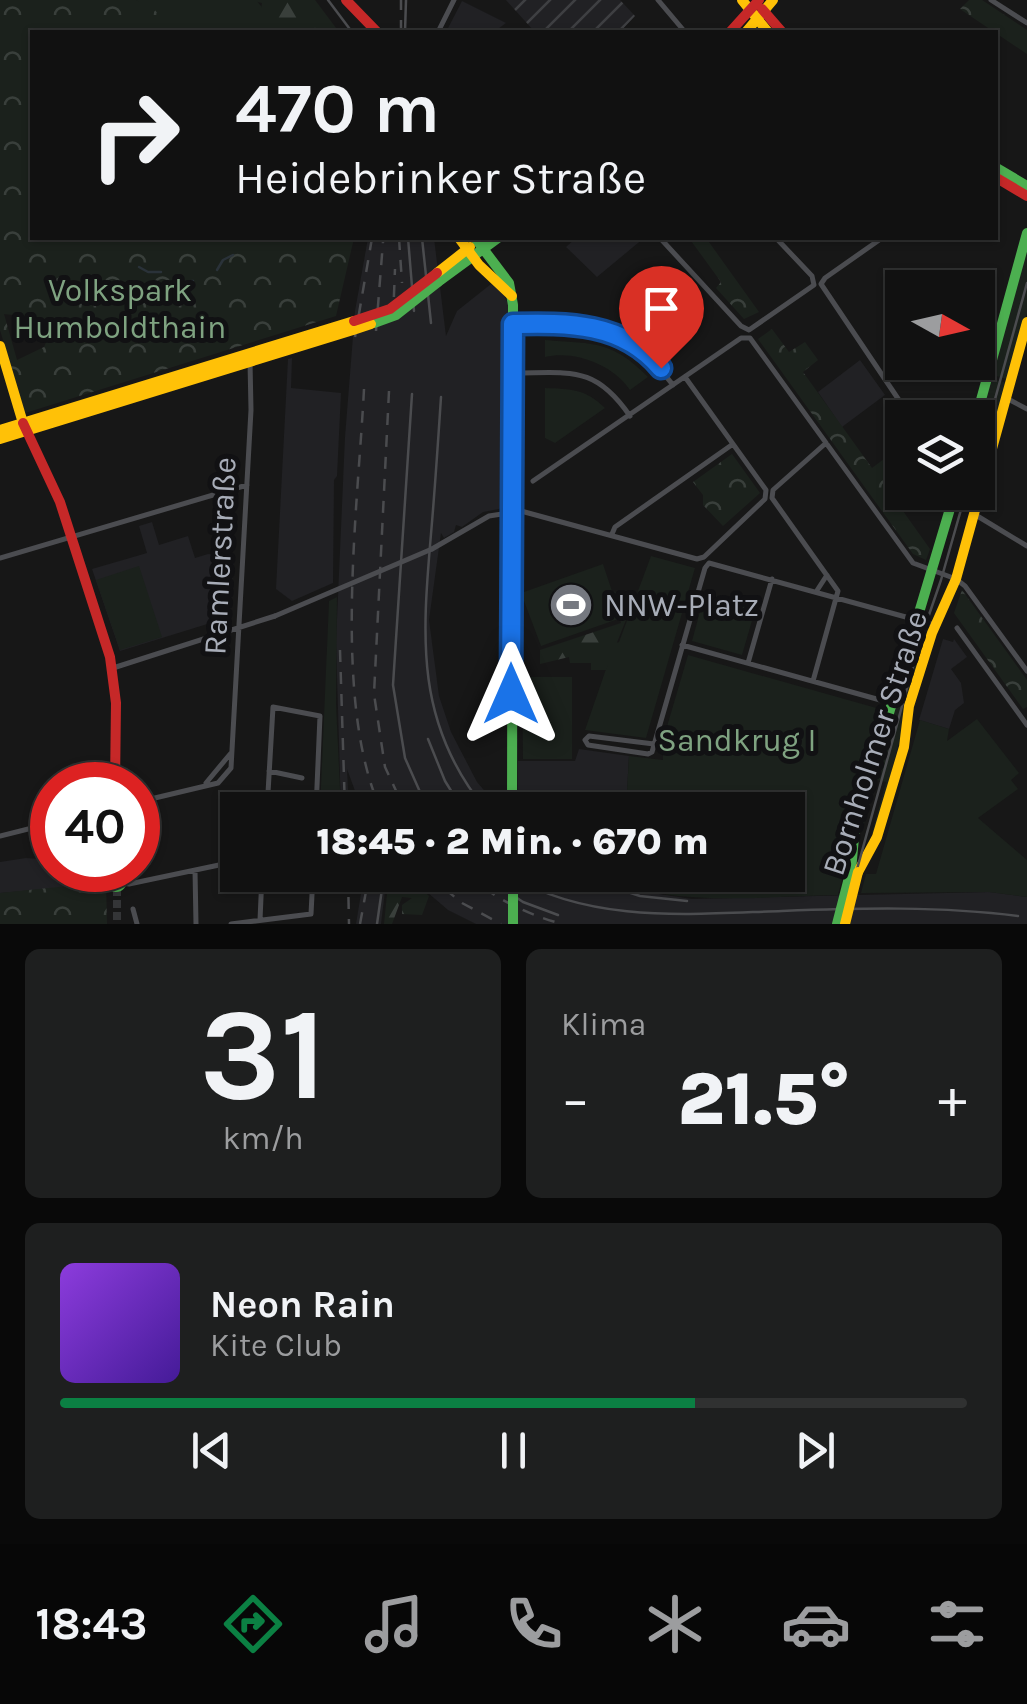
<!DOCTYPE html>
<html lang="de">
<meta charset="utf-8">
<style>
:root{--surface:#111;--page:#1e1f1f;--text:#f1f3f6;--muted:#9c9d9f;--line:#303131;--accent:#0b8043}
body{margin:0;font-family:Karla,sans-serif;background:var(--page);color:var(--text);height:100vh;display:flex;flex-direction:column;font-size:38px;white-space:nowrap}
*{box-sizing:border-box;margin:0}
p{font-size:32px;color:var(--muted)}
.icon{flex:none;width:55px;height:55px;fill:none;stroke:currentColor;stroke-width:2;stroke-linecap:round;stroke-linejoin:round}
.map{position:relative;height:924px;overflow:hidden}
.side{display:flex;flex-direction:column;gap:25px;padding:25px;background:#090909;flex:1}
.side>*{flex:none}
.hud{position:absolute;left:30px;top:30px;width:968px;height:210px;border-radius:0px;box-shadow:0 2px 8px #0004,0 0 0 2px var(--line);background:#111;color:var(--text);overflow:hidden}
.needle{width:65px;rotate:98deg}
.tools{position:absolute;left:885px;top:270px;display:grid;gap:20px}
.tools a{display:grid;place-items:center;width:110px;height:110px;border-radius:0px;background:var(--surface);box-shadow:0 2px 8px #0004,0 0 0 2px var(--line);font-size:50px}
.speed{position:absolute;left:30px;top:762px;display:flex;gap:20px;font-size:50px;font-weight:700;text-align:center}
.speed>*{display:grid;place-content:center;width:130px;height:130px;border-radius:50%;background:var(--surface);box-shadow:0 2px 8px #0004,0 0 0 2px var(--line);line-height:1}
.speed .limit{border:15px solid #d22;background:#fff;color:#111}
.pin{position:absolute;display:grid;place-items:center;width:85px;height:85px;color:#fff;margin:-102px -42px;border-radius:50% 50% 50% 0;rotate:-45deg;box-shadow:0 0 10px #0007}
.pin .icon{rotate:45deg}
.me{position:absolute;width:110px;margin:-55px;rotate:0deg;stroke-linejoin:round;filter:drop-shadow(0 0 8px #0008)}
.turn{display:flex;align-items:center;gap:35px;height:210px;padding:0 40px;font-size:45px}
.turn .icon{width:130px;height:130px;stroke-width:2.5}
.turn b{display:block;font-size:70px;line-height:85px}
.big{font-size:75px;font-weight:800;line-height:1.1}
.side .widget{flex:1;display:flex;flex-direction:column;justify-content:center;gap:15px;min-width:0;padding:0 35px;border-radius:15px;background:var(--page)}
.side .dial{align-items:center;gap:0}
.dial b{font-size:130px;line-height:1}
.song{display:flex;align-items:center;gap:30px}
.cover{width:120px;height:120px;border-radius:15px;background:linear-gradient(135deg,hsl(270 70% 55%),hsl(260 70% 35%))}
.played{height:10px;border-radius:5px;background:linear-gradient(90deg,var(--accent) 70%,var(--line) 70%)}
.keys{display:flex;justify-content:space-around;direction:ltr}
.heat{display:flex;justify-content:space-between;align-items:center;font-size:55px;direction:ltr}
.side .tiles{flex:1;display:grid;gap:25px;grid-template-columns:1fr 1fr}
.widget:last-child{grid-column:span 2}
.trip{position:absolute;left:220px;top:792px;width:585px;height:100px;border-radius:0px;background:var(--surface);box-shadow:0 2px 8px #0004,0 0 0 2px var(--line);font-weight:800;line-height:100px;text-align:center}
.dock{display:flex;height:160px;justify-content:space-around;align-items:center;background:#070707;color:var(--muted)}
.dock .icon{width:70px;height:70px}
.dock .on{color:var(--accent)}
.dock b{font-size:45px;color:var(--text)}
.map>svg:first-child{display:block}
.built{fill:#212124}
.industrial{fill:url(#industrial-furrows)}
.green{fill:#1b211c}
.forest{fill:url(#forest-firs)}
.park{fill:url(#park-crowns);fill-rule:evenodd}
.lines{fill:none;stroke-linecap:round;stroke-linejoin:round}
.stream{stroke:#2a3239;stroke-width:2.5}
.secondary-tunnel{stroke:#343537;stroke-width:8;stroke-dasharray:8 4;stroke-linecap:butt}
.street{stroke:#4b4c50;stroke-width:5}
.fast{stroke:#4caf50;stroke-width:10}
.slow{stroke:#ffc107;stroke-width:10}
.jam{stroke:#c62828;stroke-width:10}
.tram{stroke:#4b4c4f;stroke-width:2.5}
.rail{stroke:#4b4c4f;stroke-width:2.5;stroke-dasharray:12 10;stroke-linecap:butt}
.street-bridge{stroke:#4b4c50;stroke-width:5}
.fast-bridge{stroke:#4caf50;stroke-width:10}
.slow-bridge{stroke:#ffc107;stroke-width:10}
.jam-bridge{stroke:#c62828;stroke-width:10}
.route-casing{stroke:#114b97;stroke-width:25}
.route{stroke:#1a73e8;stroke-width:18}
.labels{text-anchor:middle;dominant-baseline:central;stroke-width:10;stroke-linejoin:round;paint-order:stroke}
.park-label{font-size:32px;fill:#7fa381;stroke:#111113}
.street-label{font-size:32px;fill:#a8adb8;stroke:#111113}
.poi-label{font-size:32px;fill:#a8adb8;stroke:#111113;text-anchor:start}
</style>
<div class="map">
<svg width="1027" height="924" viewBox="0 0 1027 924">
<defs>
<pattern id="industrial-furrows" width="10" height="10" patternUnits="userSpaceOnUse" patternTransform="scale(2.5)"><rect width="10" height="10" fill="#212124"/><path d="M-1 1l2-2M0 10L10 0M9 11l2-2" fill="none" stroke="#3e3f42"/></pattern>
<pattern id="forest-firs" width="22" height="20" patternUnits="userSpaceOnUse" patternTransform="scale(2.5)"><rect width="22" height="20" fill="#1b211c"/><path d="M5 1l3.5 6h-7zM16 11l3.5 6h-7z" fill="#393f3b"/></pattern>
<pattern id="park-crowns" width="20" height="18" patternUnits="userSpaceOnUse" patternTransform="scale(2.5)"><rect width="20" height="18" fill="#1b211c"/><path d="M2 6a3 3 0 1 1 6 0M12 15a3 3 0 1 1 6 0" fill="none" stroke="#393f3b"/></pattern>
</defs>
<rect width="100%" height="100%" fill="#171717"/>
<path class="built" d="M462,1L506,23L494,32H446Z
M368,238H434L446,336L457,311L491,284L503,293L510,308L508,501L499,509L483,512L462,527L456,525L454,532L444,538L441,533L429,620L439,696L451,732L477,782L501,810H362L347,769L349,810H341L336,642L345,437L355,311Z
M576,238H585L590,242L595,238H644L597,277L566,247Z
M292,358L291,388L341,393L337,476L334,480L333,583L292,601L276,589L288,359Z
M860,360L885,395L842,427L818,392Z
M152,522L159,545L188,536L195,558L208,554L234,556L230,617L120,651L92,569L147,553L139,526Z
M943,639L953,642L954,639L967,657L951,669L961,683L964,703L955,710L949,729L919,720Z
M579,749L629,756L626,810H522L518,800V761H575Z
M26,858L52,860V870H67L68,887L0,893V862Z
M364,875H387L381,924H356Z
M407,875H591L639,891L692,899L990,892L1027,897V924H476L448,910Z"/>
<path class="industrial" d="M506,0H620L635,16L620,32H535Z"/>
<path class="green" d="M136,0H256L276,24L271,32H173Z
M1027,241V313L1009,380L990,374Z
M545,340C591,344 611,339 648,377L630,390C612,363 572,350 545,357Z
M989,378L1008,383L978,492V420Z
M545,388C571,389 586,389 605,408L555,443L545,438Z
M651,556L695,568L646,738L585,730L615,643L619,642Z
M603,564L621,618L541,646L521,593Z
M139,566L162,637L120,650L96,580Z
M705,593L756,607L742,655L692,641Z
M337,597L336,704L341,810H320L329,601Z
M915,630L928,634L875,834L872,833L886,782L877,780L862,830L857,829Z
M688,655L880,709L832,875L843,876L838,895C750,897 676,908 591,875H788V810H626L629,756L663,760V740Z
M522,677H572V759H523Z
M977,719L1019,773L1011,780L1018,789L978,818L1027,860V897L989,892L861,893L866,874H876L920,720L949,729L947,741Z"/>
<path class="forest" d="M250,0H315L339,32H266L269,24L256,16L261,12L262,3Z
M612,591L635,597L606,670H591V663H570L569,657L540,664V650L621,623Z
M389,875H407L429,896L422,915L402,914V905L412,898L402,897L392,924H384Z"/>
<path class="park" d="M0,0H136L154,9L173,32H32V238H354L336,316L25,413L0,330ZM4,314L33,317L39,330L50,325L51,331L44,347L17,360Z
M969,0H982L1027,30V54L960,9Z
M689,238H706L759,312L744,319L716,288L721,282Z
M772,329L789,352L805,342L818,360L803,372L872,468L892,453L902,468L883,483L930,549L926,560L913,554L758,339Z
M732,454L760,493L723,526L703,505V495L693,482Z
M962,590L1027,680V707L1023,709L954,613Z
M106,882L107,924H0V893Z"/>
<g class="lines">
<path class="stream" d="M139,267L148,272H161
M217,270L223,260L233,255
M176,278L184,282L193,281"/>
<path class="secondary-tunnel" d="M117,888V924"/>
<path class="street" d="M658,0L685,32
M991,0L1027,23
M438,32L454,0
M660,238L741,326L749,330L814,285L812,276L776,238
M882,238L825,278L821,284L911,418
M513,324C586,323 626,323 673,385
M514,373C571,373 595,365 630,416
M1008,399L1027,409
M533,481L741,338H750L913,563L956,579L965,586L1027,671
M974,514L1027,546
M612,534L615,527L733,444
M432,549L489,516L521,511L697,559L704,557L765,499L766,490L685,377
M0,558L247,485
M816,592L827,575
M957,628L1027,725
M682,645L891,703
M748,663L772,579
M113,668L275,616
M813,681L838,591L772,498L773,490L826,443
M654,744L589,736L585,740L588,745L648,754L652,752L705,568L709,563L935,625
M269,771L302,778
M206,783L231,753
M138,802L218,783L231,768L251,410L250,362
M267,810L273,707L320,716L316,810
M0,836L52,823
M195,870L196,924
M122,883L129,884L238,861
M133,909L137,924
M260,920L262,875
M231,924L311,914L313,875"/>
<path class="fast" d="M995,167L1027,186
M475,238L509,283L513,305L512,810
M438,282L498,238
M976,418L1027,233
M851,870L855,827L955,492
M110 881a6 6 0 1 1 12 0a6 6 0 1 1-12 0Z"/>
<path class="slow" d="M742,0L768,32
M746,32L773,0
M459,238L479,265L512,296
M437,273L470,247
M0,346L23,423
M0,430L354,321
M0,439L353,330
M858,872L877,837L904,747L909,706L932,633L956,579L1027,322"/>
<path class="jam" d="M346,0L377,32
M762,9L782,32
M730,32L759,0
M995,177L1027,196
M23,423L60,502L110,657L116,703L115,785"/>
<path class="tram" d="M328,0L352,32
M405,32L406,0
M408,238L414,311
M422,238L431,323
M412,394L393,685L405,758L428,810
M441,397C438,443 435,488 431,534C422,638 415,724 486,810
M978,461L1027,283
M428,739L445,781L463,810
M483,875L523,902L558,915
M509,875C591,924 689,914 782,911C860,908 941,906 1018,916
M575,875L640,896L687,901
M843,920L920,641L941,580L966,492
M377,924L384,875"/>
<path class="rail" d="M401,32V0
M399,238L402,283
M393,319L395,269
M376,331L383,242
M355,337L372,238
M364,389C358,508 332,703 381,810
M389,391L374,694L385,767L405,810
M340,650L345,810
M348,875L349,924
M428,875L462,903L501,924
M467,875C496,899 526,914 562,924
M360,924L369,875"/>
<path class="street-bridge" d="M275,616L432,549"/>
<path class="fast-bridge" d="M374,323L396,315L438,282
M513,875V924
M837,924L851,870"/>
<path class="slow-bridge" d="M353,330L371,324
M845,924L858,872"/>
<path class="jam-bridge" d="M354,321L390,309L437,273"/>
</g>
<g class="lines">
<g class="route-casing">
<path id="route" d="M511,694L513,324C568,323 623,322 661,368"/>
</g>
<use href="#route" class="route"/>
</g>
<defs>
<g id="stadium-disc" transform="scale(2.25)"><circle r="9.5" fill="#757880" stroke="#111113"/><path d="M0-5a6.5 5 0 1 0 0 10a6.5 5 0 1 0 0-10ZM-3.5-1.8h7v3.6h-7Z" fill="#fff"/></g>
</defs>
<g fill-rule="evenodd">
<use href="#stadium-disc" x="571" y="605"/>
</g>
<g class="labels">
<g class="park-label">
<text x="120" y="290">Volkspark<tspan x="120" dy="37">Humboldthain</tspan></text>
<text x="737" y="740">Sandkrug I</text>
</g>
<g class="street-label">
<text transform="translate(220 556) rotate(-87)">Ramlerstraße</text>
<text transform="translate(875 743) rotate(-72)">Bornholmer Straße</text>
</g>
<g class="poi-label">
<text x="604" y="605">NNW-Platz</text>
</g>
</g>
</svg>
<div class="tools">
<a><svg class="needle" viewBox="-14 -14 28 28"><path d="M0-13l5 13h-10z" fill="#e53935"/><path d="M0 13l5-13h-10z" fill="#9c9d9f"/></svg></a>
<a><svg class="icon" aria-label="layers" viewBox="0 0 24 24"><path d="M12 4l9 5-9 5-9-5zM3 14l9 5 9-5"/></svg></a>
</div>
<div class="speed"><div class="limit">40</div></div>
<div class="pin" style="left:661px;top:368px;background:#d93025"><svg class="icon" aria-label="arrive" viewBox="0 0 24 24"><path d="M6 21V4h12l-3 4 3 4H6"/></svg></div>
<svg class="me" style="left:511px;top:694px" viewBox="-20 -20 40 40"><path d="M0-17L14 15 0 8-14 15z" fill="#1a73e8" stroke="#fff" stroke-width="4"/></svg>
<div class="trip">18:45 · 2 Min. · 670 m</div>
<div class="hud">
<div class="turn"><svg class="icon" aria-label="right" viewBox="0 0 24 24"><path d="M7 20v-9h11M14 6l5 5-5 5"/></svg><div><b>470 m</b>Heidebrinker Straße</div></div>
</div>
</div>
<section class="side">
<div class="tiles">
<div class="widget dial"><b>31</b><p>km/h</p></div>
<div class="widget"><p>Klima</p>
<div class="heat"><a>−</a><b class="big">21.5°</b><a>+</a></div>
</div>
<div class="widget">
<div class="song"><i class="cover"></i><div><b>Neon Rain</b><p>Kite Club</p></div></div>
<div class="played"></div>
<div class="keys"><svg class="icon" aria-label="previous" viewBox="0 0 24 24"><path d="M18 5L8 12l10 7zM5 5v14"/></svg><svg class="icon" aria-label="pause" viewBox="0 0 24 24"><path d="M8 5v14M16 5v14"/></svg><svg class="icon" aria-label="next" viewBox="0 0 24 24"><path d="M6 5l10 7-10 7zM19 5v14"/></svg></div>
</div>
</div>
</section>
<nav class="dock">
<b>18:43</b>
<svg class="icon on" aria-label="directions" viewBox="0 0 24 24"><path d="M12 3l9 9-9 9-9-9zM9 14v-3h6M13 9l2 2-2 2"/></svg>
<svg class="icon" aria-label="music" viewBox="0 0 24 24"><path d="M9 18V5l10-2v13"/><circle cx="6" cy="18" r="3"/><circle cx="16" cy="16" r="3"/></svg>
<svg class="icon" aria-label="phone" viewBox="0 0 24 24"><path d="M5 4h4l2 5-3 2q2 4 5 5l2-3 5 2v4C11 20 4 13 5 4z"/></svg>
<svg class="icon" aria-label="climate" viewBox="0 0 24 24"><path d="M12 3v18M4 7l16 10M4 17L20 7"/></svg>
<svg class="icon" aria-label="car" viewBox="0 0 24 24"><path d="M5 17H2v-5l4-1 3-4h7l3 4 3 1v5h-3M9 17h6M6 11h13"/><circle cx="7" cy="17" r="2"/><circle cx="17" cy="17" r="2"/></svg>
<svg class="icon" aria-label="filters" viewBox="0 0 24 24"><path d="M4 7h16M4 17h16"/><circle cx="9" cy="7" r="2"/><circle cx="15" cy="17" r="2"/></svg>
</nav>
